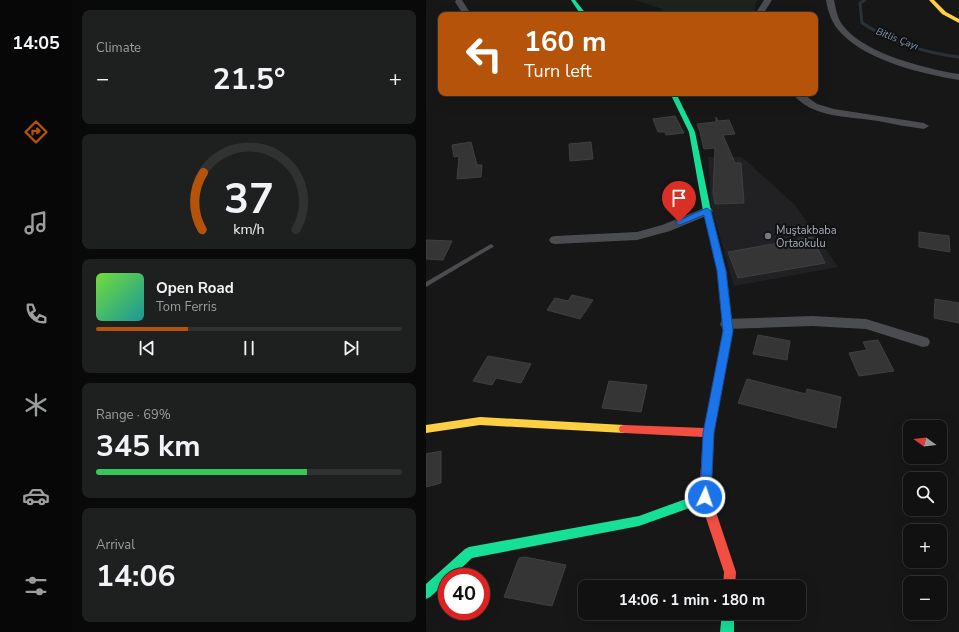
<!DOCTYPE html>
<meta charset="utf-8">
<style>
:root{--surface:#111;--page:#1e1f1f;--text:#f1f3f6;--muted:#9c9d9f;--line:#303131;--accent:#b45309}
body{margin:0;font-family:"Nunito Sans",sans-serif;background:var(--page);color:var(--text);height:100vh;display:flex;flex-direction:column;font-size:15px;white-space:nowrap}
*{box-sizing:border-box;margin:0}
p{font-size:13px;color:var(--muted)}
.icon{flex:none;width:22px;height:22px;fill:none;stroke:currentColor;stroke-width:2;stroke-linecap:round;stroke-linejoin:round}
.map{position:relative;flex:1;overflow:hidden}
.panel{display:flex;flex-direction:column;gap:10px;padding:10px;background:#090909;width:354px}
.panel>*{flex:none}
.guide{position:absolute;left:12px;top:12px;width:380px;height:84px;border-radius:8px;box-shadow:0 4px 16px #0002,0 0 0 1px var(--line);background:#b45309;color:#fff;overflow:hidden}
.needle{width:26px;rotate:285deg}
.controls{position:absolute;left:477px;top:420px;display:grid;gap:8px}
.controls a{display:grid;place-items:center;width:44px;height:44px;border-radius:8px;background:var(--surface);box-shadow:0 4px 16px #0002,0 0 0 1px var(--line);font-size:20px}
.speed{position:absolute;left:12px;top:568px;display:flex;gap:8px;font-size:20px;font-weight:700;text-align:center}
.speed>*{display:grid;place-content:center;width:52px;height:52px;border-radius:50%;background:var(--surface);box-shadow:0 4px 16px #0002,0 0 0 1px var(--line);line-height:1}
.speed .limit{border:6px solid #d22;background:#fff;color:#111}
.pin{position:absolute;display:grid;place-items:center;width:34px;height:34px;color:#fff;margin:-41px -17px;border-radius:50% 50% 50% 0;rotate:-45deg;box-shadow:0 0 4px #0007}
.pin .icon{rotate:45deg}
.me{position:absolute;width:44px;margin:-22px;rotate:3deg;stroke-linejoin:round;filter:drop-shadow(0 0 3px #0008)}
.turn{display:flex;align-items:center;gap:14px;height:84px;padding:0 20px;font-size:18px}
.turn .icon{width:52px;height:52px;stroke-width:2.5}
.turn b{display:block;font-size:28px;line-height:34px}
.big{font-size:30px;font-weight:700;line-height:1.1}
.panel .card{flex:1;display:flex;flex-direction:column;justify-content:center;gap:6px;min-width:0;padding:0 14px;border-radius:8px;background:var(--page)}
.panel .dial{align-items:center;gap:0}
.dial svg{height:104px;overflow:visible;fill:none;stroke:var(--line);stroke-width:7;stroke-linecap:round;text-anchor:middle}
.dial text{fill:var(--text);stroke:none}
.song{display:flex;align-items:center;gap:12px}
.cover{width:48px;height:48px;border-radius:6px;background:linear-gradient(135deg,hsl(100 70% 55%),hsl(180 70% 35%))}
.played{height:4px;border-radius:2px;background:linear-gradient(90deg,var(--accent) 30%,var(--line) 30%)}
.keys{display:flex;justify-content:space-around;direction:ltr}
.heat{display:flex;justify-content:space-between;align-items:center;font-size:22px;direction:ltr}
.charge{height:6px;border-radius:3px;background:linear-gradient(90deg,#34c759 69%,var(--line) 0)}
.trip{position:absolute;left:152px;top:580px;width:228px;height:40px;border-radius:8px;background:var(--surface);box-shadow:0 4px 16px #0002,0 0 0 1px var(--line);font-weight:700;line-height:40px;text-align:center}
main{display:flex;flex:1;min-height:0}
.tabs{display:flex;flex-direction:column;width:72px;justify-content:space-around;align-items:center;background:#070707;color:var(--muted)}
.tabs .icon{width:28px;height:28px}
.tabs .current{color:var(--accent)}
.tabs b{font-size:18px;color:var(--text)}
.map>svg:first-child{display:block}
.built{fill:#212123}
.green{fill:#1d241e}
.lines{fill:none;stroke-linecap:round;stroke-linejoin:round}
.stream{stroke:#2a3239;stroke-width:3}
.building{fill:#353536;stroke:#3f4043}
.lane{fill:#4b4c50;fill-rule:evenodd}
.street{fill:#4b4c50;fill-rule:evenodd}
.fast{fill:#16e098;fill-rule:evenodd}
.slow{fill:#ffcf43;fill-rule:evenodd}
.jam{fill:#f24e42;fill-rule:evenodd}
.route{fill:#1a73e8;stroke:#114b97}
.poi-dot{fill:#757880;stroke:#111113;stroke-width:1.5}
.labels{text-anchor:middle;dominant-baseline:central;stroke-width:4;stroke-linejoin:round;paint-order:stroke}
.far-water-label{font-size:10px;font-style:italic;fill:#7f9bb3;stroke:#111113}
.poi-label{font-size:11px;fill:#a8adb8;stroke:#111113;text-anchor:start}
</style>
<main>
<nav class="tabs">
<b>14:05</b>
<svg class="icon current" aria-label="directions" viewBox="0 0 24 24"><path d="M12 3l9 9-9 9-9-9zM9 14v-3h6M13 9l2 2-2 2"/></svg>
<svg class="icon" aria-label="music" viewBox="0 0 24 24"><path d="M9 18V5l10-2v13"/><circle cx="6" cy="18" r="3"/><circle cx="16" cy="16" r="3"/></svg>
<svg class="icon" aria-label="phone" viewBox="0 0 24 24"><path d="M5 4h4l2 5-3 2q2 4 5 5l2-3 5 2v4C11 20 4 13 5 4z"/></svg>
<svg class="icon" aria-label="climate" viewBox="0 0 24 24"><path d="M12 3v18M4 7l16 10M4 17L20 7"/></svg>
<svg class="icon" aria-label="car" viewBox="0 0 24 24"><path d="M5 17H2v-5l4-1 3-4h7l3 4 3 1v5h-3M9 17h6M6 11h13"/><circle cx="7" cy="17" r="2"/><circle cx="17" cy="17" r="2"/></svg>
<svg class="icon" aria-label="filters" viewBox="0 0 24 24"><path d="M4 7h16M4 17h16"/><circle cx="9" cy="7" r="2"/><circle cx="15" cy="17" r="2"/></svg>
</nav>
<section class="panel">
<div class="card"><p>Climate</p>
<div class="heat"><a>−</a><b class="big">21.5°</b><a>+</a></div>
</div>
<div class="card dial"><svg viewBox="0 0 100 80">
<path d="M14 69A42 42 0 1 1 86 69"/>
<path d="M14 69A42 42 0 0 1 15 25" stroke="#b45309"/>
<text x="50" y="56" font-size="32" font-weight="700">37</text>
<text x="50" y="72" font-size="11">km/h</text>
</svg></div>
<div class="card">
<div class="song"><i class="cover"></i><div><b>Open Road</b><p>Tom Ferris</p></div></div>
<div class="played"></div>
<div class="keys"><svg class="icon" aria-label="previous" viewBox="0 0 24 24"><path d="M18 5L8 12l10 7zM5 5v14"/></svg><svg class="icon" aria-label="pause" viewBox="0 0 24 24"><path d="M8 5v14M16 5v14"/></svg><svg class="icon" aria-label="next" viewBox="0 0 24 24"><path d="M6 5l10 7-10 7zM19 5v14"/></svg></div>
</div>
<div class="card"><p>Range · 69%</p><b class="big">345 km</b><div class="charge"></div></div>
<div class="card"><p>Arrival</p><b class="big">14:06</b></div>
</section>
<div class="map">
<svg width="533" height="632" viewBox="0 0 533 632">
<rect width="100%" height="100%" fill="#171717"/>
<path class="built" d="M282,157H316L369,205L412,267L308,286L285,205Z"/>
<path class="green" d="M208,0H332L329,4L328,15H232L237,9Z"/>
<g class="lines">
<path class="stream" d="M439,0L434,3L436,23C466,42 498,53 533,57"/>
</g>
<path class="building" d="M249,116L258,133L240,135L239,132H232L227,119Z
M290,117L292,121L303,120L309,134L297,135L309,163H315L318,203L289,204L287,192L289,148L278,149L274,132L271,124L290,122Z
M45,142L51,165H56L55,177L31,179L33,156L28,157L26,145Z
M165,142L167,159L144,161L143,144Z
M493,232L523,236L524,252L493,247Z
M386,237L399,263L312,278L302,252Z
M0,240L26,241L17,260L0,259Z
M146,295L167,300L154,319L121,310L129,298L142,301Z
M509,299L533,303V323L508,318Z
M332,335L364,341L361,360L327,354Z
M452,340L468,371L433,376L423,353L441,350L437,342Z
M62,356L105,364L95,383L70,378L66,385L47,381Z
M321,379L380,394L381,389L415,397L410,428L312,403Z
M183,381L221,385L215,412L176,408Z
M15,451V483L0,487V454Z
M99,557L140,565L126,606L78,597L93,558Z"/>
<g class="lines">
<path class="lane" d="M65,244L68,246L67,247L0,287V282Z"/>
<path class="street" d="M30,0H36L43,11L40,15H32L35,11L29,2Z
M338,0H346L339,11L341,15H333L331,11Z
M400,0H408C410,10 412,21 419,28C441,54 500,69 533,74V80C497,74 441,61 415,33C406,24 402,12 400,0Z
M366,93H376L391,104L408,109L498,123L503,126L498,129C483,127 467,124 452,121C424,116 386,119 366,93Z
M281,207L285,208L287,211L285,214L244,231L211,240L129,244L125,243L123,240L125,237L129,236L211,232L236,225Z
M386,316L440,319L502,338L504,342L502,346L497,347L440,329L386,326L301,329L296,328L294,324L296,320L301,319Z"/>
<path class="fast" d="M145,0H149L161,15H155Z
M244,93H250L269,132L285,211L300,271L307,331L299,373L297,376H291L289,373L297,331L292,271L277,211L263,132Z
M279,492L283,493L285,497L283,501L213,526L46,558L26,577H21V582L4,597L0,599V584L39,549L43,547L213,516Z
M296,613H308V632H294Z"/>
<path class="slow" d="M503,0H508L520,12L533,19V23L516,14Z
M54,417L198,425L202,426L203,429L202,432L198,433L54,425L0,433V425Z"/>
<path class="jam" d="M294,369L297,370L299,373L288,433L285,497L310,572L309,587H297L298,572L273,497L277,437L198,433L194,432L193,429L194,426L198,425L279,428L289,373L291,370Z"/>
</g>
<path class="route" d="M281,208L285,211L300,271L307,331L288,433L285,497L283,501L279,503L275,501L274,497L277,433L297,331L291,271L278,215L256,224L253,225L249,222Z"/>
<circle class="poi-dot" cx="342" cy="236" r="4"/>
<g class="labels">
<g class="far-water-label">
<text transform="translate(471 39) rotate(21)">Bitlis Çayı</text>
</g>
<g class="poi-label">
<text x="350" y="230">Muştakbaba<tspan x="350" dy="13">Ortaokulu</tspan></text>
</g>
</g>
</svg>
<div class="controls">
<a><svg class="needle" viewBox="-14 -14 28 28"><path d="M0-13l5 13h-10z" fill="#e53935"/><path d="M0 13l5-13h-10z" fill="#9c9d9f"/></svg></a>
<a><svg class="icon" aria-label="search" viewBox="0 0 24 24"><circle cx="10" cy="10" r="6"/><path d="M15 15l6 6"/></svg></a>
<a>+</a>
<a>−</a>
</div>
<div class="speed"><div class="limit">40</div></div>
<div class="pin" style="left:253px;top:222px;background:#d93025"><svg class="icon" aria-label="arrive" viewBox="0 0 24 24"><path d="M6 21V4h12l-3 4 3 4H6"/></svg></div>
<svg class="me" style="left:279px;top:497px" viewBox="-20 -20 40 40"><circle r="17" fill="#1a73e8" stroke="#fff" stroke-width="3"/><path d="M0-11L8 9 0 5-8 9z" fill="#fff"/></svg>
<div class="trip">14:06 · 1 min · 180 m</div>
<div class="guide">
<div class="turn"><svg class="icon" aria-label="left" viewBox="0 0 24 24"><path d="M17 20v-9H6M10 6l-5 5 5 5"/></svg><div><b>160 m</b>Turn left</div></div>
</div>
</div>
</main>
